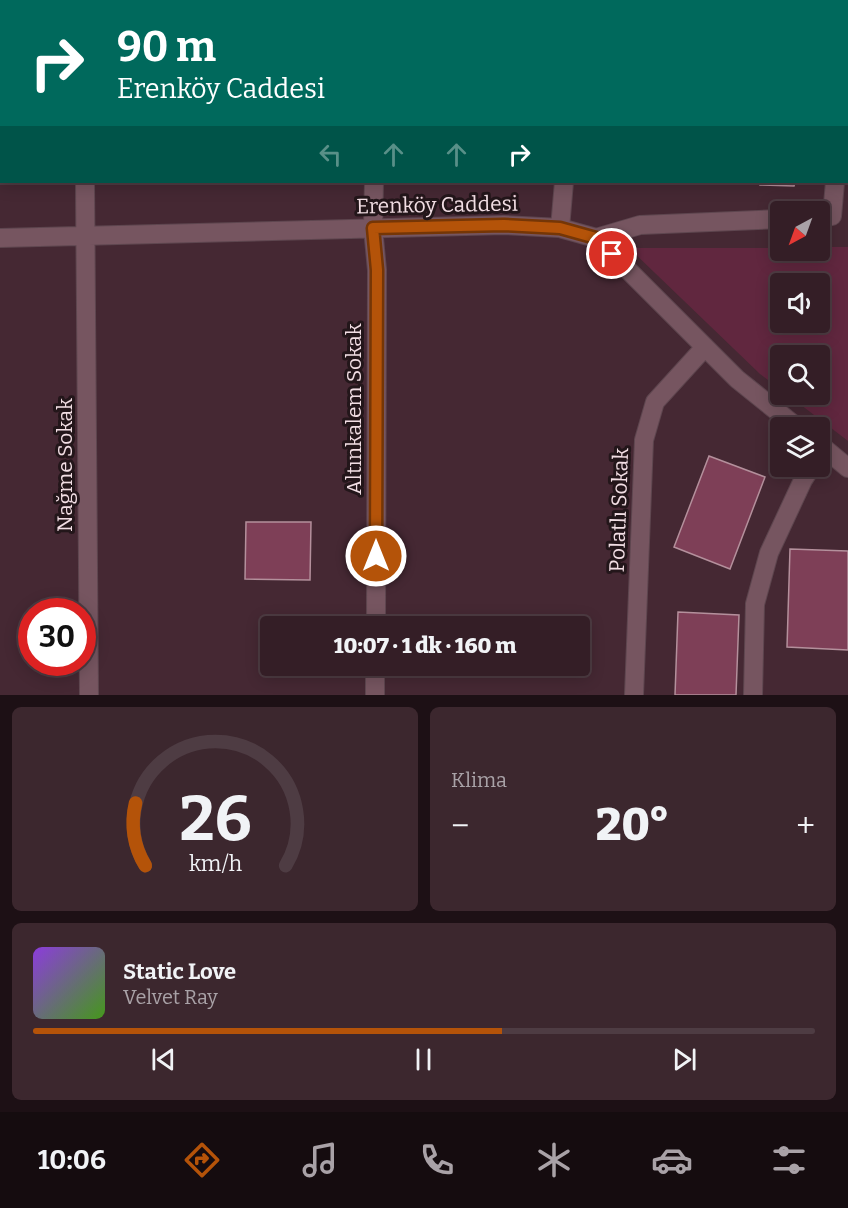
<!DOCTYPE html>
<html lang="tr">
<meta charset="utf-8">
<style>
:root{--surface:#341e26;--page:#3c272e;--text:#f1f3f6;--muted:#a9a2a7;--line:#4e3c43;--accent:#b45309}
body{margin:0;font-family:Bitter,serif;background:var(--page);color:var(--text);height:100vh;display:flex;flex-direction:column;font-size:22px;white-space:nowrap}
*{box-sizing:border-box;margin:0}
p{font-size:20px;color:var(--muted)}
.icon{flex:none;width:33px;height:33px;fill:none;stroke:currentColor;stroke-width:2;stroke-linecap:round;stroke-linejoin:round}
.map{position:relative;height:695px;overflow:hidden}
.drawer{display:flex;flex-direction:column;gap:12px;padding:12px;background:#1d1015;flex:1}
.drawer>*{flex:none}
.top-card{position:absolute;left:0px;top:0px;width:849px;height:183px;box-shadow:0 3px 15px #0003,0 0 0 2px var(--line);background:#00695c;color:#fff;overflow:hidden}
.needle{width:39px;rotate:221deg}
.tools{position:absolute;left:770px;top:201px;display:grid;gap:12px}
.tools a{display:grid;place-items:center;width:60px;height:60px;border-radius:6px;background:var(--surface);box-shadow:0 3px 15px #0003,0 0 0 2px var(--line);font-size:30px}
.speed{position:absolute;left:18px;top:598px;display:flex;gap:12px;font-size:30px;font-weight:700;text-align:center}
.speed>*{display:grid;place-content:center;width:78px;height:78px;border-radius:50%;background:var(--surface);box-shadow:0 3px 15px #0003,0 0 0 2px var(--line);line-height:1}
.speed .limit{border:9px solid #d22;background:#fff;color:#111}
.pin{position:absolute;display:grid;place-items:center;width:51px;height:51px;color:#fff;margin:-26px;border:3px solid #fff;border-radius:50%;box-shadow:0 2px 6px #0007}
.me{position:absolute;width:66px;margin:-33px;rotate:0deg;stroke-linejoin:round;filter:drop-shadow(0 0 4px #0008)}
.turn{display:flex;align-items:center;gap:21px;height:126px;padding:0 18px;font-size:27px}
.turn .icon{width:78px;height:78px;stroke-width:2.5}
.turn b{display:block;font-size:42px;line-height:51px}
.lanes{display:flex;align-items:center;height:57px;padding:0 18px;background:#0003;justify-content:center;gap:30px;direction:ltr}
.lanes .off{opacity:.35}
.big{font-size:45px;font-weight:800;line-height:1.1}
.drawer .widget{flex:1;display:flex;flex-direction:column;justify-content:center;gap:9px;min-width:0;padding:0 21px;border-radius:9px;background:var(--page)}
.drawer .dial{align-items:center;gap:0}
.dial svg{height:156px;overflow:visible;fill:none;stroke:var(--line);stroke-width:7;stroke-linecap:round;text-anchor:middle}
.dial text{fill:var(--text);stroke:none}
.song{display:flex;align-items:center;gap:18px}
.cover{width:72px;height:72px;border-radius:9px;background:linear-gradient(135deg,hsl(270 70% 55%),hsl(100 70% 35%))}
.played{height:6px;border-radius:3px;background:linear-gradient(90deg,var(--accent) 60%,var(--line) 60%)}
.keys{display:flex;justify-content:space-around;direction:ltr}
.heat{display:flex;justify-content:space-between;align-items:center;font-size:33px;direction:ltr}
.drawer .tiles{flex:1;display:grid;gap:12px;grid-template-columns:1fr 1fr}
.widget:last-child{grid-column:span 2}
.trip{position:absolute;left:260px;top:616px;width:330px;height:60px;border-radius:6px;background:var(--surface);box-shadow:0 3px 15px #0003,0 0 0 2px var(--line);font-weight:800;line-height:60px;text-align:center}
.tabs{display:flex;height:96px;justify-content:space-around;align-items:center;background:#150c0f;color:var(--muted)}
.tabs .icon{width:42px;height:42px}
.tabs .current{color:var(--accent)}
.tabs b{font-size:27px;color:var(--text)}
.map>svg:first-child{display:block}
.green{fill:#61273f;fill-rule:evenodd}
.building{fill:#7e3f57;stroke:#b4909c;stroke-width:1.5}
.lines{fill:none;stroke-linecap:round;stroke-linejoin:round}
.minor-casing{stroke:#5e464f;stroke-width:20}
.minor{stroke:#765560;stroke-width:18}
.route-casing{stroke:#753606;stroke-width:15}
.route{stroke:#b45309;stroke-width:10}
.labels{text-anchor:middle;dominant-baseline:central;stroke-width:6;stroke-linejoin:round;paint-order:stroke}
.street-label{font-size:21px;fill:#f2dee4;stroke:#23161a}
</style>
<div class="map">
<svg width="848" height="695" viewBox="0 0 848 695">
<rect width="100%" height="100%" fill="#452833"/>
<path class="green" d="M819,247H848V441L788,395L819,394V356H780V389L760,374L629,248H780V250H819ZM780,284H819V322H780Z"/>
<path class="building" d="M256,0H290V2H256Z
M322,0H356V2H322Z
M490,0H541V2H490Z
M776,0H810V2H775Z
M760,182H795L794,186L760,185Z
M709,456L765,477L730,569L674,547Z
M246,522H311L310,580L245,579Z
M790,549L848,551V650L787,647Z
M678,612L739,615L736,695H675Z"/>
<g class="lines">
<g class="minor-casing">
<path id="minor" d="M81,0V2
M386,2V0
M428,2V0
M578,2V0
M848,13V6
M85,182L89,695
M374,182L373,228L377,270L376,627
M819,217L832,216L835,182
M560,228L564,182
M0,238L504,225L560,228L596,238L737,379L798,428
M596,238L640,225L780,219
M819,444L848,468
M375,695V666
M634,695L644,440L655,402L705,347
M753,695L755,604L769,553L803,480L812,466"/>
</g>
<use href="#minor" class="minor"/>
</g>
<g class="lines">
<g class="route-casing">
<path id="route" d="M376,556L377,270L373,228L504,225L560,228L596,238L612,254"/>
</g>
<use href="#route" class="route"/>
</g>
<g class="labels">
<g class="street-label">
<text transform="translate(437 205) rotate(-1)">Erenköy Caddesi</text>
<text transform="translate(354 409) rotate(-90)">Altınkalem Sokak</text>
<text transform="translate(65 465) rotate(-90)">Nağme Sokak</text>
<text transform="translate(619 510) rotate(-88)">Polatlı Sokak</text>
</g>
</g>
</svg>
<div class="tools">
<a><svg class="needle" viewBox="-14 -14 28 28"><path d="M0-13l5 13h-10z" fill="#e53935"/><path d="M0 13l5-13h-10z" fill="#a9a2a7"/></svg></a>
<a><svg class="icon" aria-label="sound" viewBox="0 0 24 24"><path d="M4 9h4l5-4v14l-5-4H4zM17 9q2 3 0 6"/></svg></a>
<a><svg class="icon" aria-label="search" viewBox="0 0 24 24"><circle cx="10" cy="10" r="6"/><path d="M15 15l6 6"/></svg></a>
<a><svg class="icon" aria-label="layers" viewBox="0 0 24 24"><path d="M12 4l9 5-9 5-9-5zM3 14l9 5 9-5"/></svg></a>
</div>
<div class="speed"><div class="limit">30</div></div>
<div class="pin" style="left:612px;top:254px;background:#d93025"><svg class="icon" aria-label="arrive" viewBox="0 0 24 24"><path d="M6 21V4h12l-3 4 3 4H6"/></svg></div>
<svg class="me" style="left:376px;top:556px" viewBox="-20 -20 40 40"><circle r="17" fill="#b45309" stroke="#fff" stroke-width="3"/><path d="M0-11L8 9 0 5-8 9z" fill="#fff"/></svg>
<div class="trip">10:07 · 1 dk · 160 m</div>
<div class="top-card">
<div class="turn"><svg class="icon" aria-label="right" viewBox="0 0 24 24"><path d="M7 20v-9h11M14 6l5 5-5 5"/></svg><div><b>90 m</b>Erenköy Caddesi</div></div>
<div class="lanes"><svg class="icon off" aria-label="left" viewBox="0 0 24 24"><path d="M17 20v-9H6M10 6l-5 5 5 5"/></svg><svg class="icon off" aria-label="ahead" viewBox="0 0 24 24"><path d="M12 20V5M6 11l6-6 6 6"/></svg><svg class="icon off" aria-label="ahead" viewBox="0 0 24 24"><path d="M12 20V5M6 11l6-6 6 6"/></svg><svg class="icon" aria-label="right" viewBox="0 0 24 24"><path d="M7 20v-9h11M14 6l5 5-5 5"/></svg></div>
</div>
</div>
<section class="drawer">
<div class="tiles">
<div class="widget dial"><svg viewBox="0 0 100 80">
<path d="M14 69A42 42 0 1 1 86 69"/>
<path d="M14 69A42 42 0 0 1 9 37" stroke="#b45309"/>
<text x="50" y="56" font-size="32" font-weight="700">26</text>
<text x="50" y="72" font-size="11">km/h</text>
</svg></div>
<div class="widget"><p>Klima</p>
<div class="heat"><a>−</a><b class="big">20°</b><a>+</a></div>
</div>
<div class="widget">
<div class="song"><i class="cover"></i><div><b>Static Love</b><p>Velvet Ray</p></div></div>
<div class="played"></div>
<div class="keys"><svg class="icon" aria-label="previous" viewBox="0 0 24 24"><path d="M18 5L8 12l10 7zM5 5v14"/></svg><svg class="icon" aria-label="pause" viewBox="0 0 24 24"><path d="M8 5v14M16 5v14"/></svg><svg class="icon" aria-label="next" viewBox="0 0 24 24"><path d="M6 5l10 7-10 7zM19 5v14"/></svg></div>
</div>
</div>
</section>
<nav class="tabs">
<b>10:06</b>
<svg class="icon current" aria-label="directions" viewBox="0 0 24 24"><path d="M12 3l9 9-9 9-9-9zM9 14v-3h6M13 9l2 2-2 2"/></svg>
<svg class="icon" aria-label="music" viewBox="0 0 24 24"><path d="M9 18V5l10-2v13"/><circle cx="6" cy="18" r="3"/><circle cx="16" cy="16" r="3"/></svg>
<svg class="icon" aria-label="phone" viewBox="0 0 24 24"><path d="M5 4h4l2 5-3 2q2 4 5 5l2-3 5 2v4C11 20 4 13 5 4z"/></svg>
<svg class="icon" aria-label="climate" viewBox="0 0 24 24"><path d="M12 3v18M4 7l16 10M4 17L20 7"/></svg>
<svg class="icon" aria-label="car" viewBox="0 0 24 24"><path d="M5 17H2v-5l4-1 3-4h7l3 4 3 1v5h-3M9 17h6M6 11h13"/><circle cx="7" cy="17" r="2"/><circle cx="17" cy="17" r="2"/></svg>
<svg class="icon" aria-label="filters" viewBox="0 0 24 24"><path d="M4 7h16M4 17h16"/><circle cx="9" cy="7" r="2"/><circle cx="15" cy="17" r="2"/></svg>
</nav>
